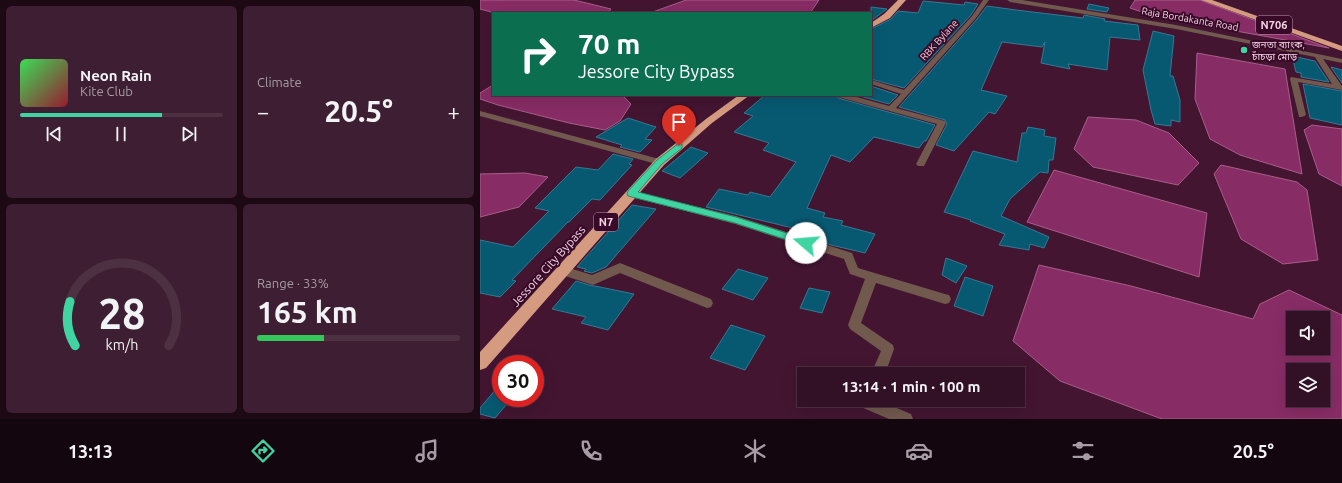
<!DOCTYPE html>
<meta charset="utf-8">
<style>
:root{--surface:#321025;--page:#3d1e32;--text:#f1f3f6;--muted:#a89da7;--line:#4d3042;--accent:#3fd4a2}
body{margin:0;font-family:Ubuntu,"Noto Sans Bengali",sans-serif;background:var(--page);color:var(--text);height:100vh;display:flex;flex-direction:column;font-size:15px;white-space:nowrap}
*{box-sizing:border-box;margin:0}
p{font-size:13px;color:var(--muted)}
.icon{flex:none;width:22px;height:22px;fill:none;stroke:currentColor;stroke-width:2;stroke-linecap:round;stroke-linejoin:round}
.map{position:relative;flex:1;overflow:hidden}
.side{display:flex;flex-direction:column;gap:6px;padding:6px;background:#1c0914;width:480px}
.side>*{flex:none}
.guide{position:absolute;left:12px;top:12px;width:380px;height:84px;border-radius:0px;box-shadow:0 4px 16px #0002,0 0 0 1px var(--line);background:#0b6e4f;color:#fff;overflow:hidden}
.fabs{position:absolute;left:806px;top:311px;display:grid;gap:8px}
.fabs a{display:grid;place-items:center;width:44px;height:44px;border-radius:0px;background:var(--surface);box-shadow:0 4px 16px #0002,0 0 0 1px var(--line);font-size:20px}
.speed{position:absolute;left:12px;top:355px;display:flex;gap:8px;font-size:20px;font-weight:700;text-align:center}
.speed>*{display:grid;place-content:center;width:52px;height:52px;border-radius:50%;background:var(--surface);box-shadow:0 4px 16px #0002,0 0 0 1px var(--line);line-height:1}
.speed .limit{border:6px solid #d22;background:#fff;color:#111}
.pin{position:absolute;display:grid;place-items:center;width:34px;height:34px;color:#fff;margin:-41px -17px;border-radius:50% 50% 50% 0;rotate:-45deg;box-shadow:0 0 4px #0007}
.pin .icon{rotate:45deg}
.me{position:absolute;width:44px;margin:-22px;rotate:288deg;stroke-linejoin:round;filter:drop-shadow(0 0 3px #0008)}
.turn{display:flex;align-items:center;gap:14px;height:84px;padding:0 20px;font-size:18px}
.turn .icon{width:52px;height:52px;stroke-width:2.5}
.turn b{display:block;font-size:28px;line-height:34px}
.big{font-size:30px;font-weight:700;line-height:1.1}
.side .card{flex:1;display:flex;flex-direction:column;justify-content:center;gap:6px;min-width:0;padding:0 14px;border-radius:6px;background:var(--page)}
.side .dial{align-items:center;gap:0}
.dial svg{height:104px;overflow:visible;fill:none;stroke:var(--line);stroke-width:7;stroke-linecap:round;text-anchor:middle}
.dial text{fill:var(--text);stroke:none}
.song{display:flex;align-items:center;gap:12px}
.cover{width:48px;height:48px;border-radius:6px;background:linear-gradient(135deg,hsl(130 70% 55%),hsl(350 70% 35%))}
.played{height:4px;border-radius:2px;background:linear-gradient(90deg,var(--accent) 70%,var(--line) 70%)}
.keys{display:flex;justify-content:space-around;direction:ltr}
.heat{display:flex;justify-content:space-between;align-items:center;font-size:22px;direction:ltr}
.charge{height:6px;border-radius:3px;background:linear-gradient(90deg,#34c759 33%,var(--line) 0)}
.side .tiles{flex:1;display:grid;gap:6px;grid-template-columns:repeat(2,1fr)}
.trip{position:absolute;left:317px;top:367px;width:228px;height:40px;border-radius:0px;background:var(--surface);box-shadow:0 4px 16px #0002,0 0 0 1px var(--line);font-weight:700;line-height:40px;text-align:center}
.tabs{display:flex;height:64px;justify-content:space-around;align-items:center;background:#14060f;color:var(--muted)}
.tabs .icon{width:28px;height:28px}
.tabs .active{color:var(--accent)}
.tabs b{font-size:18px;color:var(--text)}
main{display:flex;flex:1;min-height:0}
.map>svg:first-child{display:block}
.water{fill:#882c65;stroke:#a85e8a;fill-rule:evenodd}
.building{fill:#075972;stroke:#347993}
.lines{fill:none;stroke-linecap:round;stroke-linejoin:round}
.minor{fill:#71594e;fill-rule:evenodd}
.highway{fill:#d59b80;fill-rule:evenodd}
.route{fill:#3fd4a2;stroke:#298a69}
.poi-dot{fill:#3fd4a2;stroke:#380a27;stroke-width:1.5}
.labels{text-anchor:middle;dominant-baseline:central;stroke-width:4;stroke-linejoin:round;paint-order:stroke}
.far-street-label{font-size:10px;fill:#f1d2e2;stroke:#380a27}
.far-poi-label{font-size:10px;fill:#f1d2e2;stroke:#380a27;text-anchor:start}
.shield{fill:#380a27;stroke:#ba96aa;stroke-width:1}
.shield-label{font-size:11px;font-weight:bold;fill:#f1d2e2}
.street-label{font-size:12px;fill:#f1d2e2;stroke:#380a27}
</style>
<main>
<section class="side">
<div class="tiles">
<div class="card">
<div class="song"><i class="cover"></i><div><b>Neon Rain</b><p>Kite Club</p></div></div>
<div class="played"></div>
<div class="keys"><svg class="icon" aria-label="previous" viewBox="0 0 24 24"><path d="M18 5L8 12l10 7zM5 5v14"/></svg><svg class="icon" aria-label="pause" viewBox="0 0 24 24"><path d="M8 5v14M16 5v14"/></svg><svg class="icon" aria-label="next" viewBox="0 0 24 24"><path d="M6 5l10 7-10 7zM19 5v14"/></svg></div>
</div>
<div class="card"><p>Climate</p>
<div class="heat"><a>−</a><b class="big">20.5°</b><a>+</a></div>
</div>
<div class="card dial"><svg viewBox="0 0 100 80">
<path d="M14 69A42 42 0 1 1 86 69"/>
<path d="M14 69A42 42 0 0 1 10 35" stroke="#3fd4a2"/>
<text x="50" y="56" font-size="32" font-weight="700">28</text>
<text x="50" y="72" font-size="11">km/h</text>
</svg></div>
<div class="card"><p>Range · 33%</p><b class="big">165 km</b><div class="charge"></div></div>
</div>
</section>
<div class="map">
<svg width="862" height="419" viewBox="0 0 862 419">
<rect width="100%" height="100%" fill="#431531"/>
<path class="water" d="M0,0H94L131,9L128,13H15L0,9Z
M206,0H339L330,13H170Z
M655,0H720L849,48L674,16L650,8Z
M717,53L805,69L822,174L760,155L730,139L715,99Z
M13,85V95H97L99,96L142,95L151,104L140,121L125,130L89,123L18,105L0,99V93Z
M608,117L656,120L689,133L719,163L698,185L613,167L594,149Z
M832,125L862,129V186L839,174L824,130Z
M741,165L817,182L827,190L838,260L803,264L761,239L734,174Z
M574,170L727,213L719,277L547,222Z
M45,173L68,177L39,207L0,217V174Z
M559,265L651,286L773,319L780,304L809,290L862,315V419H682L580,381L533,341ZM813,318H843V348H813ZM813,370H843V400H813Z"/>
<path class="building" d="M443,1L484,5L485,2L498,4L491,15L424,88L391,79V29L411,19L418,11L438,13Z
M609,4L629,8L627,12L607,9Z
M507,6L536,10L603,18L604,15L625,19L624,21L658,25L660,40L630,37L627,70L588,64L590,69L561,63L565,42L562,47L522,42L501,90L527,96L515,114L509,112L474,151L456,145L467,124L465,120L419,107L497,19Z
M391,7L407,9L391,21Z
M673,31L694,36L690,76H693L700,100V122L691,120V126L675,124L671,110L663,70Z
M812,56L835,61L849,82L821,77V73L816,72Z
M851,67L862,70V83Z
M823,84L862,91V125L830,118Z
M391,86L418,95L409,104L376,95H391Z
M285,95H356L358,98L455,125L446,141H444L439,148L394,137L370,162L351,155L327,208L345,213L343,217L363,221L361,225L395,234L385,253L351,245L315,233L317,229L226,207L239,189L268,195L270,192L290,197L316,162L283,150L289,143L254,132L273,116L264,113Z
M148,118L176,127L165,139L172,140L160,152L140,147L142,145L116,137Z
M548,127L565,130L564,136L576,138L573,160H569L568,173L560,172L530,199L521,216L569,237L564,248L550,244L549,250L519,245L525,234L490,221L491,220L464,212L493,151L537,162L542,133H546Z
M211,147L228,153L200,178L182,171Z
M133,154L153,159L149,164L152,165L120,200L112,199L89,222H88L32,280L36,281L20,297L0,293V240L33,247L69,211L55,208L96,167L118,170Z
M152,205L176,209L126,267L112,273L104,271L106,269L97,267Z
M466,258L487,266L476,283L462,275Z
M258,269L288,278L273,300L242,289Z
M485,277L513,286L503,316L474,306Z
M96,281L113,286H115L154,294L128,330L101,323L106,317L72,309Z
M329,288L350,292L342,313L320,308Z
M251,325L285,336L265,370L230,358Z
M21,383V398H32L15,418L0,414V408Z"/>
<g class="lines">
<path class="minor" d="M503,0H509L496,18L416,108L465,121L466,123L444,166H438L436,164L457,124L358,97L357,95H370L409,106L421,94L391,84V80L424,90L492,16Z
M527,0H542L696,25L862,59V63L843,59L862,86V90L818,82L826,115L822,117H819L810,79L811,77L852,84L835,57L696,29L530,2Z
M0,111L183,160L185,162L180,165L0,116Z
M151,191L256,216L372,253L378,268L465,294L469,295L471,299L469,303L465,304L396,283L381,323L413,345L414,349L405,374H391L401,351L370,329L368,325L385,279L370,274L364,259L255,224L148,196L146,194Z
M140,263L231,299L233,303L231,307L227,308L140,273L113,285L79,274L77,271L79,268L83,266L112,275Z
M380,400H398L431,414L433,419H409L381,407Z"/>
<path class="highway" d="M418,0H426L410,18L391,28V23L404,14Z
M721,0H732L862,46V51Z
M259,95H270L232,123L184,165L6,368L0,370V352L176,159L226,119Z"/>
</g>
<path class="route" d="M199,143L202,144V148L182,164L158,192L256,217L329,240L331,243L329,245L326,246L255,223L148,196L147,194L148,191L177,160Z"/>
<circle class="poi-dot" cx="764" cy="50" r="4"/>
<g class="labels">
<g class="far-street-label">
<text transform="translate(710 19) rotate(10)">Raja Bordakanta Road</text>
<text transform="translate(459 40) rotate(-48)">RBK Bylane</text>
</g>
<g class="far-poi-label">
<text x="772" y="44">জনতা ব্যাংক,<tspan x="772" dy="12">চাঁচড়া মোড়</tspan></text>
</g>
<g class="shield">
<rect x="776" y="16" width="36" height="18" rx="3"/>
<rect x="114" y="213" width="24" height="18" rx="3"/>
</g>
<g class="shield-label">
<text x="794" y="25">N706</text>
<text x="126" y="222">N7</text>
</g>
<g class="street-label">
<text transform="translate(68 266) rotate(-48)">Jessore City Bypass</text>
</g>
</g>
</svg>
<div class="fabs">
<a><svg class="icon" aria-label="sound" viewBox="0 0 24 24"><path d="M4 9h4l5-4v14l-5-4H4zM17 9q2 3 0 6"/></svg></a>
<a><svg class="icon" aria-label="layers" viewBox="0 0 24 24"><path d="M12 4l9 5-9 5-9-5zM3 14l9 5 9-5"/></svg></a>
</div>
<div class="speed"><div class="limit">30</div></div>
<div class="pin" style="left:199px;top:146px;background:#d93025"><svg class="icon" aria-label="arrive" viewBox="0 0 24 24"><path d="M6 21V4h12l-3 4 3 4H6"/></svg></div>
<svg class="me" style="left:326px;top:243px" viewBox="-20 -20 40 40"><circle r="19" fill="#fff"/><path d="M0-13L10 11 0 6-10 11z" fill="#3fd4a2"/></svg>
<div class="trip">13:14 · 1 min · 100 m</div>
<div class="guide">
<div class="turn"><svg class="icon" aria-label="right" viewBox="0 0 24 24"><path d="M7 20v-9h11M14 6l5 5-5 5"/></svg><div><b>70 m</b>Jessore City Bypass</div></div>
</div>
</div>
</main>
<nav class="tabs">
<b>13:13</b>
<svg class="icon active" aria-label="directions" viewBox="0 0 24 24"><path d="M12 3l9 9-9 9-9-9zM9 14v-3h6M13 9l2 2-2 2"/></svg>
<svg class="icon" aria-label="music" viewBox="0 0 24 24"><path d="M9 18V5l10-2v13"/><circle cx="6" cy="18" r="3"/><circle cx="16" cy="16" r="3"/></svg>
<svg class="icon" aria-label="phone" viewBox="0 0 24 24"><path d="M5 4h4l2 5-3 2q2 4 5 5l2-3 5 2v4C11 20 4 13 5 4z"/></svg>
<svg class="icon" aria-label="climate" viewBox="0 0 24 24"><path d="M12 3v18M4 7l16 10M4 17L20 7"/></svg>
<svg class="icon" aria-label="car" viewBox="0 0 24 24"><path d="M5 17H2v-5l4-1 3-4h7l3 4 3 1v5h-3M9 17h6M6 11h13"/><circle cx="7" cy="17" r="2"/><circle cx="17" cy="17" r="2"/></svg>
<svg class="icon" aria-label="filters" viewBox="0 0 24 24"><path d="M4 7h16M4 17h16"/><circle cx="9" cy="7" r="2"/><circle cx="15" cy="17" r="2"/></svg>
<b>20.5°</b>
</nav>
